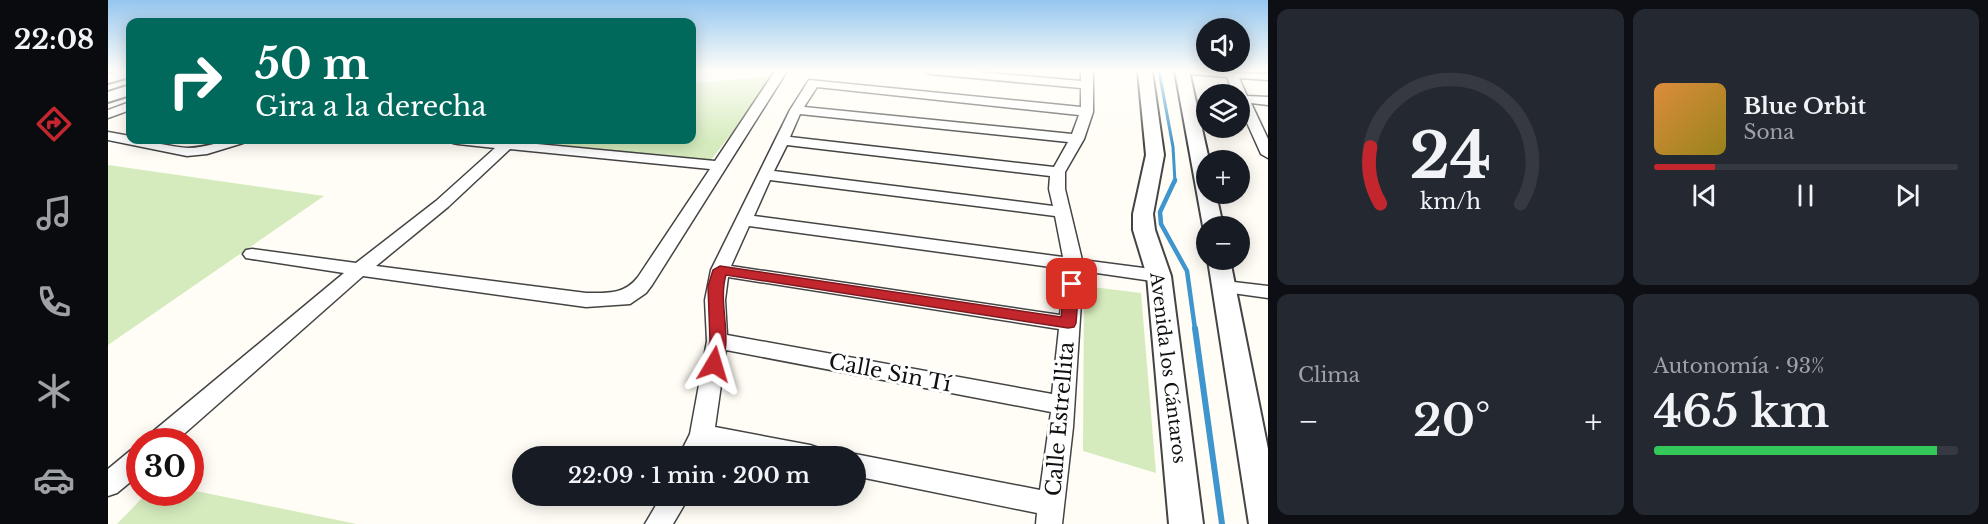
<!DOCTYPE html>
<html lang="es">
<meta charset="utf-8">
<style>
:root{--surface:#171b24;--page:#242831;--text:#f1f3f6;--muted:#9ea1a6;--line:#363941;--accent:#c4262e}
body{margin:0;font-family:"Libre Baskerville",serif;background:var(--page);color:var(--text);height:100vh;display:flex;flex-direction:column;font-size:22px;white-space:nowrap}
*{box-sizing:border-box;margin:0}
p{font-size:20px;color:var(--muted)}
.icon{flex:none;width:33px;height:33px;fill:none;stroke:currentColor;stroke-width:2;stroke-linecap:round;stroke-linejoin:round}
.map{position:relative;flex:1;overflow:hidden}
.panel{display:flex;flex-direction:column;gap:9px;padding:9px;background:#0d0f14;width:720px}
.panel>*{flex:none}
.hud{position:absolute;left:18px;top:18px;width:570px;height:126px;border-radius:12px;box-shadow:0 3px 15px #0003;background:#00695c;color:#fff;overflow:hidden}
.fabs{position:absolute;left:1088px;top:18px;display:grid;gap:12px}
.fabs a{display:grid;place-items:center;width:54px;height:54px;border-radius:50%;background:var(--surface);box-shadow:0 3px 15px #0003;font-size:30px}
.speed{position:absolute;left:18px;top:428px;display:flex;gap:12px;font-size:30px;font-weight:700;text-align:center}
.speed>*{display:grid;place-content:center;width:78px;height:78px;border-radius:50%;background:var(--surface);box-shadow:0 3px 15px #0003;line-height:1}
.speed .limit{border:9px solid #d22;background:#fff;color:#111}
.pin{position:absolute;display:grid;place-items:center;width:51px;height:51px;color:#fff;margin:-26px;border-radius:12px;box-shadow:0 3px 9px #0006}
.me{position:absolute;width:66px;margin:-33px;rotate:7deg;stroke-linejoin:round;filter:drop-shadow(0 0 4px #0008)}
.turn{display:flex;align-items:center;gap:21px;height:126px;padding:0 30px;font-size:27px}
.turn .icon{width:78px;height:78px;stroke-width:2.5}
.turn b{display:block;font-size:42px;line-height:51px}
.big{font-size:45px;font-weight:600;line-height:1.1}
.panel .widget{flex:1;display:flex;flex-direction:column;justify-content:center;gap:9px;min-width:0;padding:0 21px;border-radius:12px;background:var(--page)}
.panel .dial{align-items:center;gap:0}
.dial svg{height:156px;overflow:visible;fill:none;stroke:var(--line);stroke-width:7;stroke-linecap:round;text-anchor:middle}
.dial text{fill:var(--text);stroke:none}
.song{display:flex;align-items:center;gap:18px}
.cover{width:72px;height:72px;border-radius:9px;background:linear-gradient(135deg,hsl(30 70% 55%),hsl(50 70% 35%))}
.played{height:6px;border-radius:3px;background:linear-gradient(90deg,var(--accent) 20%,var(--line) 20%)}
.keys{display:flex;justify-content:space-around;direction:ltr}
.heat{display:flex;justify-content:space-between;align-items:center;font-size:33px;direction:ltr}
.charge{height:9px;border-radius:4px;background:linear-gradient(90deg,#34c759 93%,var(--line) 0)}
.panel .tiles{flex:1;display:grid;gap:9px;grid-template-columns:repeat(2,1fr)}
.trip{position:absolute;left:404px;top:446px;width:354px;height:60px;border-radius:30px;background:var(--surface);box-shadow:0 3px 15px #0003;font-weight:600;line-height:60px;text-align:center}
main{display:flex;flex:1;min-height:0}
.menu{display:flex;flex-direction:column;width:108px;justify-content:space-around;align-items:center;background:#090b0e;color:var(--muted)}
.menu .icon{width:42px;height:42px}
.menu .current{color:var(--accent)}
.menu b{font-size:27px;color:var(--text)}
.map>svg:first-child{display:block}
.green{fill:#d5ebbd}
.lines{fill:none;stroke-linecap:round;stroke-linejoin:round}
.stream-far2{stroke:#3f96cf;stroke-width:3}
.stream-far1{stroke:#3f96cf;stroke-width:4.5}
.stream{stroke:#3f96cf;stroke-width:6}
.minor-casing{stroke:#444;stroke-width:3}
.tertiary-casing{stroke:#444;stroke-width:4}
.minor{fill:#fff;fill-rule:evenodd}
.tertiary{fill:#fff;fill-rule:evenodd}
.route{fill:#c4262e;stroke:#7f191e;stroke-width:1.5}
.labels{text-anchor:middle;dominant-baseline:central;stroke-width:6;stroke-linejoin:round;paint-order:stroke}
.street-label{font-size:18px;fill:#111;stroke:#fff}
.near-street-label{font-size:21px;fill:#111;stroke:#fff}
</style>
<main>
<nav class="menu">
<b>22:08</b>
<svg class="icon current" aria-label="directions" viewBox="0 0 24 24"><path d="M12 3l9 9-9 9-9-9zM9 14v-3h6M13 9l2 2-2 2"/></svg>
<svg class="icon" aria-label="music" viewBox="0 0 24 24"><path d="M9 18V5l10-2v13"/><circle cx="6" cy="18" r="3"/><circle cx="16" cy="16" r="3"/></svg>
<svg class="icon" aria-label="phone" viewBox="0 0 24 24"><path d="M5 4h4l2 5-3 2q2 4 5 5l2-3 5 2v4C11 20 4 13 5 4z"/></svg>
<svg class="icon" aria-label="climate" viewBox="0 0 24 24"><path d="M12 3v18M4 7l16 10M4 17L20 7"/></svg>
<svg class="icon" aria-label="car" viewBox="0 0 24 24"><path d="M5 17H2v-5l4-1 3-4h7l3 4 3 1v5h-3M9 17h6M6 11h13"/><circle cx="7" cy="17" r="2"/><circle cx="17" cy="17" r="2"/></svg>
</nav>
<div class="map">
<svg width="1160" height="524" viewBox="0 0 1160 524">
<rect width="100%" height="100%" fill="#fffdf5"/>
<path class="green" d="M668,76L602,161L400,140H584V83Z
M0,165L216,196L0,345Z
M976,286L1033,293L1048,473L975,451Z
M83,490L249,524H9L40,492Z"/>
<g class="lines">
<path class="stream-far2" d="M1051,71L1065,147L1067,182"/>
<path class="stream-far1" d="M1067,180L1052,212L1053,224L1079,271L1087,329"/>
<path class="stream" d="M1087,328L1114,524"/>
<g class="minor-casing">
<path id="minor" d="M667,71H679L544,285L538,293L522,304L478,307L255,276L68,441H39L42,434L236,273L144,259L138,258L135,254L138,250L144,249L248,263L328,201L387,148L350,144L345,143L343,140H387L607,161ZM402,149L602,169L530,277C516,295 499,293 478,293L268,266L340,207Z
M817,71H859L973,81V71H985V112L976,139L957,172V189L974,260L1051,270L1058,272L1060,276L1058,280L1051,282L975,271L965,427L954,524H928L929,513L747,476V456H742L747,454L932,490L943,412L618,350L607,427L702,445L711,448L714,456H649L600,446L595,456H571L582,434L599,341L597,300L603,270L682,110L701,80L973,107V88L823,74ZM709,87L971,115L964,134L696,107ZM692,114L960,142L946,167L682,137ZM679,145L942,176L941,189L945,206L666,171ZM662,180L947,216L955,257L646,216ZM641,226L957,269L952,315L623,266ZM620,277L951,329L944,394L619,335L617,300Z
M1078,71L1160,74V80L1131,78L1139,96L1160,97V105L1143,103L1160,139V158L1153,154L1131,105V94H1126L1119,77L1084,74Z
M22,102V110L0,118V110Z
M0,132L22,136V140C42,140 61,147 80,148C100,148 117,138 137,140L135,143L99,154L79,156L0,140Z
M1117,281L1160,286V298L1110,291L1108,287L1110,283Z
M32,447V474L9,493L0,496V469L23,450Z
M554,495H582L565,524H537Z"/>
</g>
<g class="tertiary-casing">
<path id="tertiary" d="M14,71H22V77L0,83V74Z
M1030,71H1044L1056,155L1045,214L1047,230L1063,276L1095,524H1061L1039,276L1025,230V214L1038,155Z
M1067,71H1081L1101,160H1098V194H1108L1115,226H1098V231L1095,226Z
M22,85V95L0,102V92Z
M1100,260H1122L1160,449V524H1141Z"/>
</g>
<use href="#minor" class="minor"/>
<use href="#tertiary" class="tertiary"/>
</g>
<linearGradient id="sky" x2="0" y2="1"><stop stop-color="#95c6ee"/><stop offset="0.49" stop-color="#fffefa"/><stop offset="1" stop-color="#fffefa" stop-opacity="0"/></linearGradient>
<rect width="1160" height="144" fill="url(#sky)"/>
<path class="route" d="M612,266L953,317L957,284L964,279L971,284L968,323L966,327L960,328L618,275C609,305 627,341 611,369H600L597,364L602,341L600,286L605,270Z"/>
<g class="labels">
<g class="street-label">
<text transform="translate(1060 368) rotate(83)">Avenida los Cántaros</text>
</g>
<g class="near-street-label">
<text transform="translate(782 373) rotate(11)">Calle Sin Tí</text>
<text transform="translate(952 419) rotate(-85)">Calle Estrellita</text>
</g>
</g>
</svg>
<div class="fabs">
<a><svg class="icon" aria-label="sound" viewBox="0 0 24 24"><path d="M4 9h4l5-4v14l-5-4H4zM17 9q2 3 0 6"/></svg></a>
<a><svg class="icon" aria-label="layers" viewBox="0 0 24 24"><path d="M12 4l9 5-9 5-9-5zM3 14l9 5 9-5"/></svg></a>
<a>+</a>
<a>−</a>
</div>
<div class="speed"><div class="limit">30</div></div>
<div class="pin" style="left:964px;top:284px;background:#d93025"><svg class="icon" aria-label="arrive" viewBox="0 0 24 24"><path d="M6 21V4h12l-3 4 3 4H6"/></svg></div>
<svg class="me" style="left:606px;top:364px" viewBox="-20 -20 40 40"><path d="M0-17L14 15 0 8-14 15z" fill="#c4262e" stroke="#fff" stroke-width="4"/></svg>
<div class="trip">22:09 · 1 min · 200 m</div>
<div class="hud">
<div class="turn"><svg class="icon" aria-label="right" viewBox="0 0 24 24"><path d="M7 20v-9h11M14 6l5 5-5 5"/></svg><div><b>50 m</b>Gira a la derecha</div></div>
</div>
</div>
<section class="panel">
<div class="tiles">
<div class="widget dial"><svg viewBox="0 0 100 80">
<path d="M14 69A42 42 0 1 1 86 69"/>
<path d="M14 69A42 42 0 0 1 9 40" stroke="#c4262e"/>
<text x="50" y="56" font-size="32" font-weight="700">24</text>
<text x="50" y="72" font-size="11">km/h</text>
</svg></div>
<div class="widget">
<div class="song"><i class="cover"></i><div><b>Blue Orbit</b><p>Sona</p></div></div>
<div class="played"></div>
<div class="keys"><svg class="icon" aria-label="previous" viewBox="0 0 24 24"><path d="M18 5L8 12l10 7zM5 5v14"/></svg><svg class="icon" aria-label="pause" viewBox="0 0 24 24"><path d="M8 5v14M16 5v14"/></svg><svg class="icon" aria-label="next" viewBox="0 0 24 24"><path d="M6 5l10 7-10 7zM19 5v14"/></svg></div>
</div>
<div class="widget"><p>Clima</p>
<div class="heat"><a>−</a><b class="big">20°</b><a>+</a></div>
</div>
<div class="widget"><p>Autonomía · 93%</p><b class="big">465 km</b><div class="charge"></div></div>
</div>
</section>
</main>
